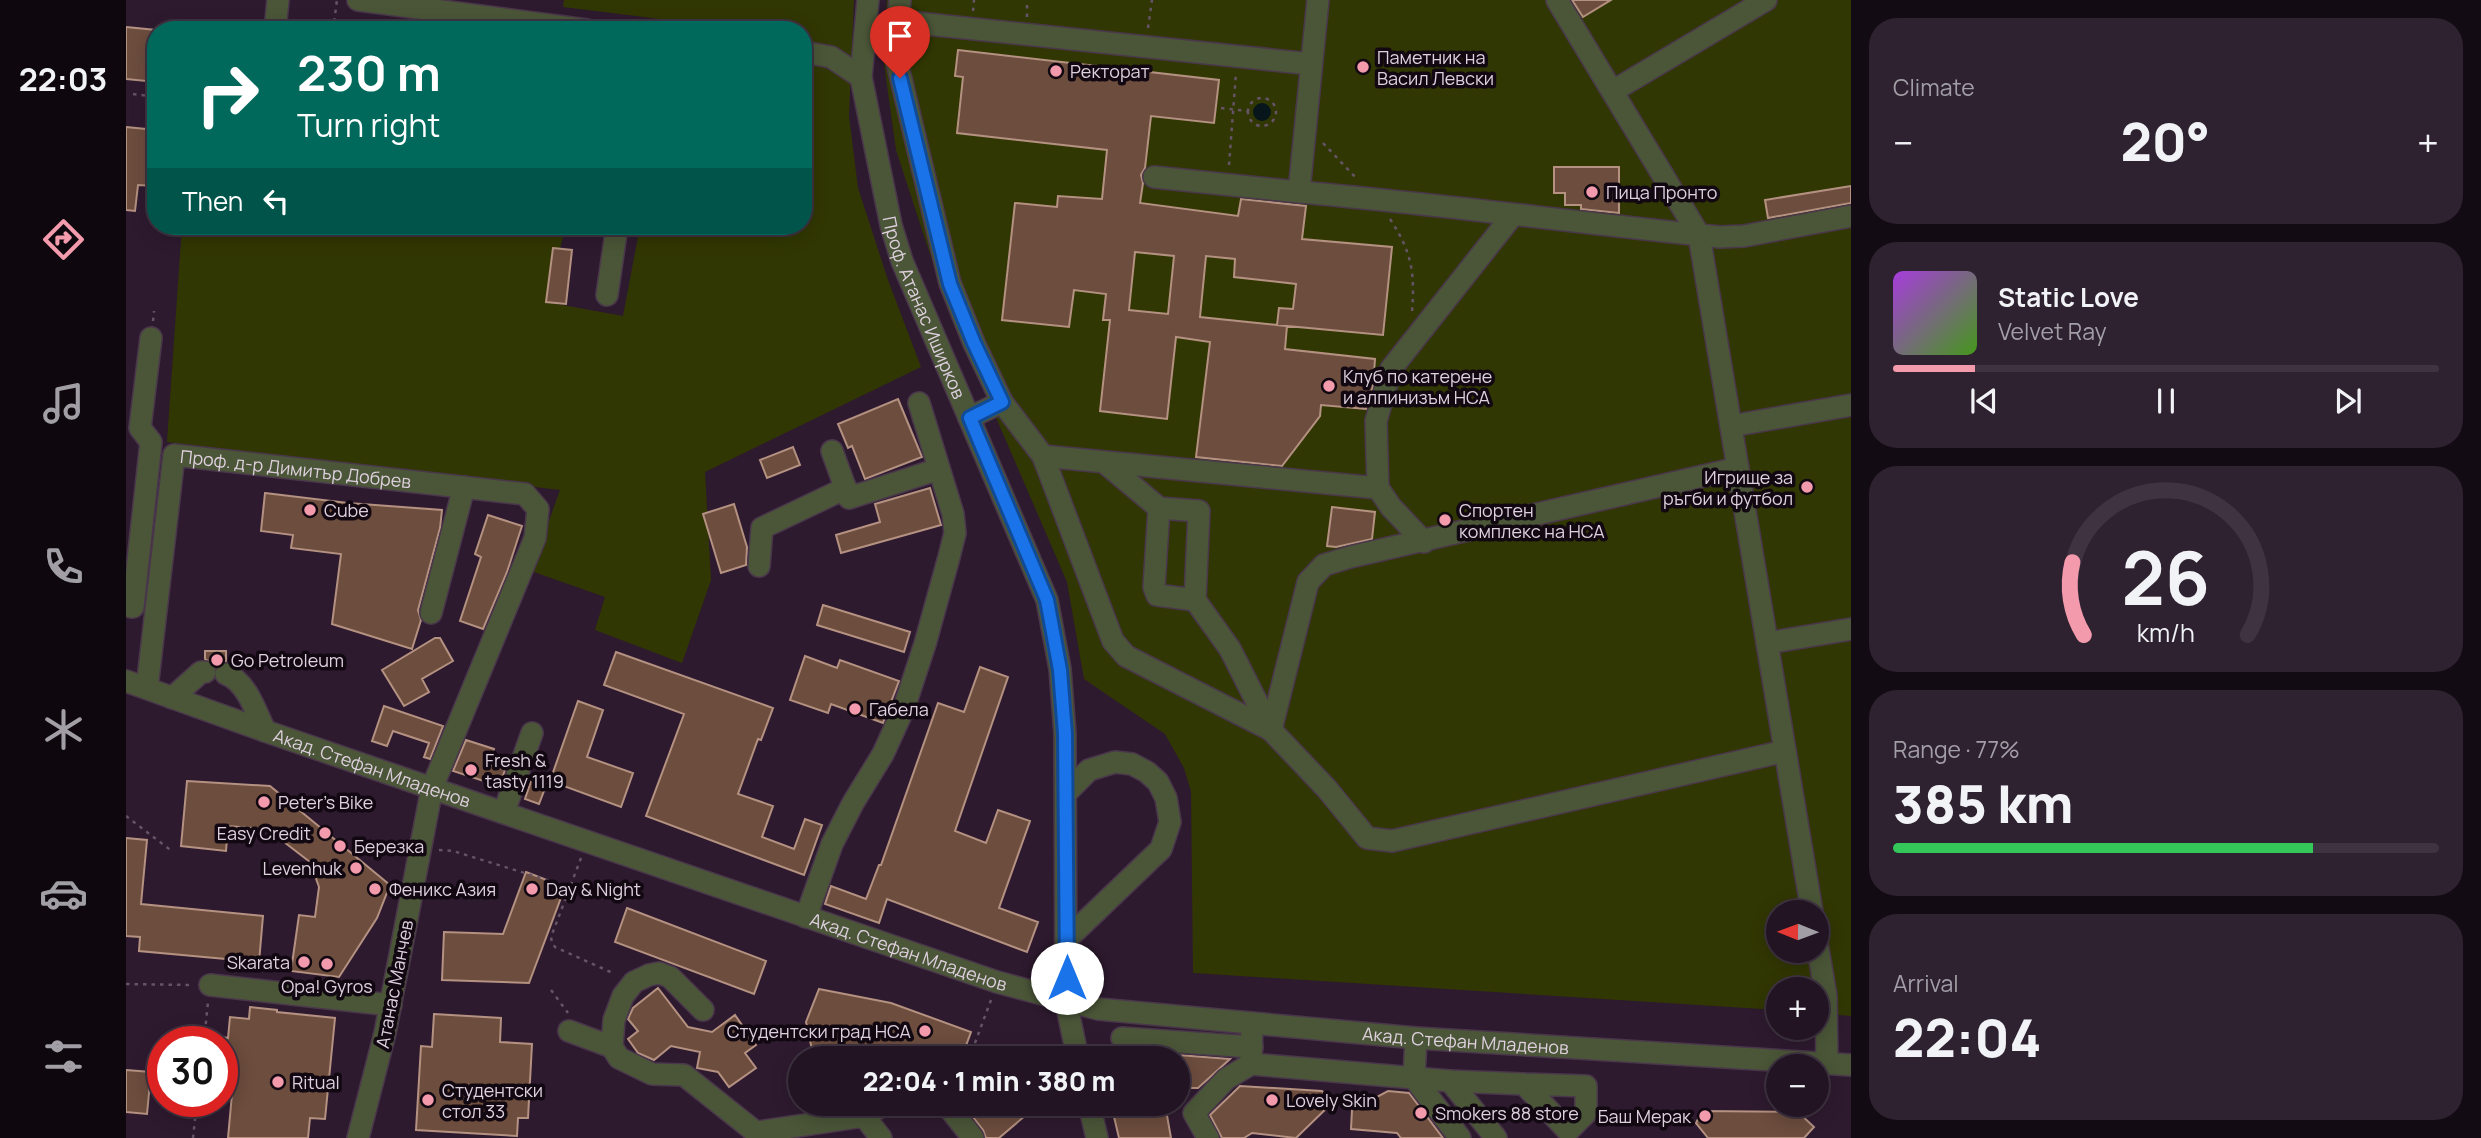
<!DOCTYPE html>
<meta charset="utf-8">
<style>
:root{--surface:#221423;--page:#2e2130;--text:#f1f3f6;--muted:#a29ea6;--line:#3f3341;--accent:#f39aac}
body{margin:0;font-family:Manrope,sans-serif;background:var(--page);color:var(--text);height:100vh;display:flex;flex-direction:column;font-size:26px;white-space:nowrap}
*{box-sizing:border-box;margin:0}
p{font-size:23px;color:var(--muted)}
.icon{flex:none;width:38px;height:38px;fill:none;stroke:currentColor;stroke-width:2;stroke-linecap:round;stroke-linejoin:round}
.map{position:relative;flex:1;overflow:hidden}
.details{display:flex;flex-direction:column;gap:18px;padding:18px;background:#130b13;width:630px}
.details>*{flex:none}
.top-card{position:absolute;left:21px;top:21px;width:665px;height:214px;border-radius:28px;box-shadow:0 4px 18px #0003,0 0 0 2px var(--line);background:#00695c;color:#fff;overflow:hidden}
.needle{width:46px;rotate:271deg}
.tools{position:absolute;left:1640px;top:900px;display:grid;gap:14px}
.tools a{display:grid;place-items:center;width:63px;height:63px;border-radius:50%;background:var(--surface);box-shadow:0 4px 18px #0003,0 0 0 2px var(--line);font-size:35px}
.speed{position:absolute;left:21px;top:1026px;display:flex;gap:14px;font-size:35px;font-weight:700;text-align:center}
.speed>*{display:grid;place-content:center;width:91px;height:91px;border-radius:50%;background:var(--surface);box-shadow:0 4px 18px #0003,0 0 0 2px var(--line);line-height:1}
.speed .limit{border:10px solid #d22;background:#fff;color:#111}
.pin{position:absolute;display:grid;place-items:center;width:60px;height:60px;color:#fff;margin:-72px -30px;border-radius:50% 50% 50% 0;rotate:-45deg;box-shadow:0 0 7px #0007}
.pin .icon{rotate:45deg}
.me{position:absolute;width:77px;margin:-38px;rotate:0deg;stroke-linejoin:round;filter:drop-shadow(0 0 5px #0008)}
.turn{display:flex;align-items:center;gap:24px;height:147px;padding:0 35px;font-size:32px}
.turn .icon{width:91px;height:91px;stroke-width:2.5}
.turn b{display:block;font-size:49px;line-height:60px}
.then{display:flex;align-items:center;height:66px;padding:0 35px;background:#0003;gap:14px;font-size:26px}
.big{font-size:52px;font-weight:800;line-height:1.1}
.details .widget{flex:1;display:flex;flex-direction:column;justify-content:center;gap:10px;min-width:0;padding:0 24px;border-radius:28px;background:var(--page)}
.details .dial{align-items:center;gap:0}
.dial svg{height:182px;overflow:visible;fill:none;stroke:var(--line);stroke-width:7;stroke-linecap:round;text-anchor:middle}
.dial text{fill:var(--text);stroke:none}
.song{display:flex;align-items:center;gap:21px}
.cover{width:84px;height:84px;border-radius:10px;background:linear-gradient(135deg,hsl(280 70% 55%),hsl(100 70% 35%))}
.played{height:7px;border-radius:4px;background:linear-gradient(90deg,var(--accent) 15%,var(--line) 15%)}
.keys{display:flex;justify-content:space-around;direction:ltr}
.heat{display:flex;justify-content:space-between;align-items:center;font-size:38px;direction:ltr}
.charge{height:10px;border-radius:5px;background:linear-gradient(90deg,#34c759 77%,var(--line) 0)}
.trip{position:absolute;left:662px;top:1046px;width:402px;height:70px;border-radius:35px;background:var(--surface);box-shadow:0 4px 18px #0003,0 0 0 2px var(--line);font-weight:800;line-height:70px;text-align:center}
main{display:flex;flex:1;min-height:0}
.dock{display:flex;flex-direction:column;width:126px;justify-content:space-around;align-items:center;background:#0e080e;color:var(--muted)}
.dock .icon{width:49px;height:49px}
.dock .on{color:var(--accent)}
.dock b{font-size:32px;color:var(--text)}
.map>svg:first-child{display:block}
.green{fill:#313703;fill-rule:evenodd}
.water{fill:#07161a}
.building{fill:#6c4d3e;stroke:#b49180;stroke-width:2;fill-rule:evenodd}
.lines{fill:none;stroke-linecap:round;stroke-linejoin:round}
.minor-casing{stroke:#4a374b;stroke-width:24}
.path{stroke:#655366;stroke-width:2.5;stroke-dasharray:3.5 5;stroke-linecap:butt}
.minor{stroke:#4b5638;stroke-width:21}
.route-casing{stroke:#114b97;stroke-width:18}
.route{stroke:#1a73e8;stroke-width:12}
.poi-dot{fill:#f39aac;stroke:#110811;stroke-width:2.5}
.labels{text-anchor:middle;dominant-baseline:central;stroke-width:7;stroke-linejoin:round;paint-order:stroke}
.poi-label{font-size:18px;fill:#ded0de;stroke:#110811;text-anchor:start}
.street-label{font-size:18px;fill:#ded0de;stroke:#110811}
</style>
<main>
<nav class="dock">
<b>22:03</b>
<svg class="icon on" aria-label="directions" viewBox="0 0 24 24"><path d="M12 3l9 9-9 9-9-9zM9 14v-3h6M13 9l2 2-2 2"/></svg>
<svg class="icon" aria-label="music" viewBox="0 0 24 24"><path d="M9 18V5l10-2v13"/><circle cx="6" cy="18" r="3"/><circle cx="16" cy="16" r="3"/></svg>
<svg class="icon" aria-label="phone" viewBox="0 0 24 24"><path d="M5 4h4l2 5-3 2q2 4 5 5l2-3 5 2v4C11 20 4 13 5 4z"/></svg>
<svg class="icon" aria-label="climate" viewBox="0 0 24 24"><path d="M12 3v18M4 7l16 10M4 17L20 7"/></svg>
<svg class="icon" aria-label="car" viewBox="0 0 24 24"><path d="M5 17H2v-5l4-1 3-4h7l3 4 3 1v5h-3M9 17h6M6 11h13"/><circle cx="7" cy="17" r="2"/><circle cx="17" cy="17" r="2"/></svg>
<svg class="icon" aria-label="filters" viewBox="0 0 24 24"><path d="M4 7h16M4 17h16"/><circle cx="9" cy="7" r="2"/><circle cx="15" cy="17" r="2"/></svg>
</nav>
<div class="map">
<svg width="1725" height="1138" viewBox="0 0 1725 1138">
<rect width="100%" height="100%" fill="#2e1a2f"/>
<path class="green" d="M438,0H728L723,116L732,188L762,280L795,367L579,472L585,580L556,663L469,630L479,597L405,571L434,490L41,442L56,226H122L164,231L269,226H440L420,302L497,316L514,226H677V30H549L550,21L437,7Z
M761,0H1725V1016L1691,1013L1690,989H1652V1010L1067,973L1065,791L1058,768L1039,734L958,679L941,582L818,297L770,150L756,49ZM1652,912H1690V950H1652Z"/>
<path class="water" d="M1127 112a9 9 0 1 1 18 0a9 9 0 1 1-18 0Z"/>
<path class="building" d="M1446,0H1485L1457,17Z
M0,27L30,30V82L0,79Z
M832,50L1093,80L1088,123L1025,116L1019,168L1015,175L1017,183L1014,203L1112,216L1115,199L1180,206L1176,239L1266,247L1257,335L1151,325L1153,308L1167,309L1170,284L1108,277L1109,259L1080,256L1074,317L1161,326L1159,349L1249,359L1247,386L1240,409L1195,405L1194,416L1156,466L1070,457L1084,342L1050,337L1041,419L974,411L984,320H977L980,294L948,290L943,327L876,320L889,203L931,207L932,196L976,199L981,150L831,133L837,77L829,76ZM1009,252L1048,256L1042,314L1003,310Z
M0,127L30,130V186L12,185L9,211L0,210Z
M1428,167H1493V213L1455,209V205H1439V193H1428Z
M1725,186V203L1642,218L1639,200Z
M427,248L446,250L440,304L420,302Z
M772,399L796,457L739,479L726,446L722,448L712,424Z
M667,447L674,465L641,478L634,460Z
M804,488L815,525L715,553L710,535L754,522L749,504Z
M139,493L222,503L316,510L314,528L292,610L295,620L286,649L206,624L215,554L165,548L167,535L135,531Z
M608,504L621,547L620,565L595,573L577,514Z
M1206,507L1249,512L1246,539L1210,547L1201,546Z
M362,515L396,526L381,572L357,629L334,621L355,557L349,554Z
M697,605L784,632L778,652L691,625Z
M309,638H314L327,661L296,679L303,692L278,706L256,670Z
M79,651H100V661L90,666L79,659Z
M490,652L647,708L635,740L632,739L612,794L647,806L636,837L668,849L679,819L696,825L678,875L520,816L558,714L478,685Z
M679,656L711,668L714,660L773,681L757,723L705,704L702,713L664,700Z
M854,667L882,677L829,831L860,843L872,810L904,821L873,908L912,922L901,952L761,899L753,923L699,904L705,886L740,899L753,865H755L812,703L838,712Z
M452,701L477,710L461,757L507,773L495,807L424,781Z
M258,706L317,726L304,759L298,757L303,743L267,731L261,746L246,741Z
M340,740L368,749L363,764L379,770L373,786L327,771Z
M406,778L421,783L413,804L399,799Z
M61,781L144,786L264,885L251,918L213,977L165,971L173,915L189,917L193,887L184,862L141,829L102,826L100,851L55,846Z
M0,838L21,840L15,904L137,916L133,962L13,951L14,937L0,936Z
M400,872L439,887L403,983L316,980L318,932L377,934Z
M501,908L640,961L628,994L489,942Z
M532,988L562,1027L586,1032L609,1015L630,1045L619,1053L630,1068L603,1087L592,1072L571,1068L574,1052L545,1046L528,1060L512,1053L502,1039L512,1031L502,1019L507,1008Z
M693,989L765,1003L845,1032L835,1059H688L680,1022Z
M124,1007L151,1010V1012L209,1018L199,1119L184,1118L182,1138H102L106,1094H101L103,1069L96,1068V1037L102,1038L104,1017L123,1019Z
M308,1014L375,1018L374,1042L406,1044L402,1118H392L391,1136L290,1130L295,1046L306,1047Z
M1052,1055L1104,1059L1072,1088H1061L1052,1071Z
M0,1070L25,1072L21,1114L0,1112Z
M1114,1086L1196,1091L1207,1102L1170,1138L1126,1133L1118,1138H1096L1084,1115Z
M1262,1091L1283,1093L1317,1138H1275L1271,1133L1225,1129L1226,1110Z
M837,1104H913L873,1138H860L857,1130Z
M985,1104H1039L1045,1138H993Z
M1576,1111L1672,1112L1688,1127L1678,1138H1582L1570,1123Z"/>
<g class="lines">
<g class="minor-casing">
<g id="minor">
<path d="M232,0L461,30"/>
<path id="s1" d="M742,0L735,77L765,225L776,261L921,600L934,669L939,734L940,1002L952,1059"/>
<path d="M774,0L769,54L824,283L848,343L876,402L843,418"/>
<path d="M1431,0L1573,235L1686,912"/>
<path d="M772,21L1185,64"/>
<path d="M149,30L152,0"/>
<path d="M677,52L705,57L735,77"/>
<path d="M1487,91L1640,0"/>
<path d="M1028,177L1173,192L1192,0"/>
<path d="M1173,192C1314,204 1453,223 1594,237L1618,236L1725,216"/>
<path d="M481,295L491,226"/>
<path d="M876,402L917,456L987,641L1000,656L1145,730"/>
<path d="M1605,426L1725,405"/>
<path d="M706,451L723,498L813,469"/>
<path d="M917,456L1252,488"/>
<path d="M978,462L1033,508L1073,511L1069,600L1104,649L1145,730L1201,789L1241,838L1266,841L1659,751"/>
<path d="M1033,508L1028,587L1031,595L1069,600"/>
<path d="M1298,542L1265,507L1252,488L1250,421L1265,369L1386,216"/>
<path d="M633,566L636,528L720,488"/>
<path d="M0,606L7,607L25,442L14,428L25,338"/>
<path d="M305,613L338,487"/>
<path d="M1641,643L1725,629"/>
<path d="M100,674C121,682 130,712 139,731"/>
<path id="s2" d="M0,681L139,731L871,982L972,1009L1290,1038L1725,1065"/>
<path id="s3" d="M21,688L48,455L399,494L412,509L409,538L306,788L259,1033L232,1138"/>
<path d="M46,698L75,672H79"/>
<path d="M1145,730L1182,582L1198,565L1224,557L1612,468"/>
<path d="M940,793L963,770L989,762L1006,764L1021,772L1032,782L1040,798L1044,822L1035,849L941,939"/>
<path d="M378,812L406,733"/>
<path d="M680,917L706,844L727,803L757,754L778,708L799,644L823,557L829,533L827,514L793,403"/>
<path d="M1690,937L1700,996L1701,1064"/>
<path d="M84,985L265,1005"/>
<path d="M577,1010L544,977L533,973L523,975L508,982L497,996L488,1020L486,1047L493,1058L526,1074L558,1075L637,1138"/>
<path d="M1126,1023L1125,1064L1324,1081L1398,1084L1442,1131L1460,1113V1086L1398,1084"/>
<path d="M443,1031L486,1047"/>
<path d="M996,1038L1126,1047"/>
<path d="M1290,1038L1288,1078L1334,1138"/>
<path d="M1324,1081L1370,1138"/>
<path d="M820,1104L847,1138"/>
<path d="M963,1104L971,1138"/>
<path d="M738,1116L756,1106L776,1104"/>
<path d="M632,1132L738,1116L755,1138"/>
<path d="M1082,1138L1068,1113L1100,1079L1125,1064"/>
</g>
</g>
<path class="path" d="M847,11L848,0
M901,17V0
M1022,28L1026,0
M207,30L211,0
M7,94L30,97
M1122 112a14 14 0 1 1 28 0a14 14 0 1 1-28 0Z
M1095,108L1121,111
M1197,143L1231,179
M1103,165L1110,73
M1264,219C1286,252 1289,273 1286,312
M27,321L28,311
M0,816L47,852
M313,850L327,851L444,887
M455,858L425,937L426,943L429,947L489,974
M0,984L67,985
M425,990L442,1013
M78,1041L82,1002
M843,1059L865,1000
M67,1138L71,1101"/>
<use href="#minor" class="minor"/>
</g>
<g class="lines">
<g class="route-casing">
<path id="route" d="M774,78L824,284L848,343L876,402L844,418L921,600L934,670L939,734L941,978"/>
</g>
<use href="#route" class="route"/>
</g>
<g class="poi-dot">
<circle cx="1237" cy="67" r="7"/>
<circle cx="930" cy="71" r="7"/>
<circle cx="1466" cy="192" r="7"/>
<circle cx="1203" cy="386" r="7"/>
<circle cx="1681" cy="487" r="7"/>
<circle cx="184" cy="510" r="7"/>
<circle cx="1319" cy="520" r="7"/>
<circle cx="91" cy="660" r="7"/>
<circle cx="729" cy="709" r="7"/>
<circle cx="345" cy="770" r="7"/>
<circle cx="138" cy="802" r="7"/>
<circle cx="199" cy="833" r="7"/>
<circle cx="214" cy="846" r="7"/>
<circle cx="230" cy="868" r="7"/>
<circle cx="249" cy="889" r="7"/>
<circle cx="406" cy="889" r="7"/>
<circle cx="178" cy="962" r="7"/>
<circle cx="201" cy="964" r="7"/>
<circle cx="799" cy="1031" r="7"/>
<circle cx="152" cy="1082" r="7"/>
<circle cx="302" cy="1100" r="7"/>
<circle cx="1146" cy="1100" r="7"/>
<circle cx="1295" cy="1113" r="7"/>
<circle cx="1579" cy="1116" r="7"/>
</g>
<g class="labels">
<g class="poi-label">
<text x="1251" y="57">Паметник на<tspan x="1251" dy="21">Васил Левски</tspan></text>
<text x="944" y="71">Ректорат</text>
<text x="1480" y="192">Пица Пронто</text>
<text x="1217" y="376">Клуб по катерене<tspan x="1217" dy="21">и алпинизъм НСА</tspan></text>
<text x="1667" y="477" text-anchor="end">Игрище за<tspan x="1667" dy="21">ръгби и футбол</tspan></text>
<text x="198" y="510">Cube</text>
<text x="1333" y="510">Спортен<tspan x="1333" dy="21">комплекс на НСА</tspan></text>
<text x="105" y="660">Go Petroleum</text>
<text x="743" y="709">Габела</text>
<text x="359" y="760">Fresh &amp;<tspan x="359" dy="21">tasty 1119</tspan></text>
<text x="152" y="802">Peter's Bike</text>
<text x="185" y="833" text-anchor="end">Easy Credit</text>
<text x="228" y="846">Березка</text>
<text x="216" y="868" text-anchor="end">Levenhuk</text>
<text x="263" y="889">Феникс Азия</text>
<text x="420" y="889">Day &amp; Night</text>
<text x="164" y="962" text-anchor="end">Skarata</text>
<text x="201" y="986" text-anchor="middle">Opa! Gyros</text>
<text x="785" y="1031" text-anchor="end">Студентски град НСА</text>
<text x="166" y="1082">Ritual</text>
<text x="316" y="1090">Студентски<tspan x="316" dy="21">стол 33</tspan></text>
<text x="1160" y="1100">Lovely Skin</text>
<text x="1309" y="1113">Smokers 88 store</text>
<text x="1565" y="1116" text-anchor="end">Баш Мерак</text>
</g>
<g class="street-label">
<text stroke="none"><textPath href="#s1" startOffset="317">Проф. Атанас Иширков</textPath></text>
<text stroke="none"><textPath href="#s3" startOffset="357">Проф. д-р Димитър Добрев</textPath></text>
<text stroke="none"><textPath href="#s2" startOffset="261">Акад. Стефан Младенов</textPath></text>
<text stroke="none"><textPath href="#s2" startOffset="828">Акад. Стефан Младенов</textPath></text>
<text transform="translate(268 984) rotate(-79)">Атанас Манчев</text>
<text stroke="none"><textPath href="#s2" startOffset="1395">Акад. Стефан Младенов</textPath></text>
</g>
</g>
</svg>
<div class="tools">
<a><svg class="needle" viewBox="-14 -14 28 28"><path d="M0-13l5 13h-10z" fill="#e53935"/><path d="M0 13l5-13h-10z" fill="#a29ea6"/></svg></a>
<a>+</a>
<a>−</a>
</div>
<div class="speed"><div class="limit">30</div></div>
<div class="pin" style="left:774px;top:78px;background:#d93025"><svg class="icon" aria-label="arrive" viewBox="0 0 24 24"><path d="M6 21V4h12l-3 4 3 4H6"/></svg></div>
<svg class="me" style="left:941px;top:978px" viewBox="-20 -20 40 40"><circle r="19" fill="#fff"/><path d="M0-13L10 11 0 6-10 11z" fill="#1a73e8"/></svg>
<div class="trip">22:04 · 1 min · 380 m</div>
<div class="top-card">
<div class="turn"><svg class="icon" aria-label="right" viewBox="0 0 24 24"><path d="M7 20v-9h11M14 6l5 5-5 5"/></svg><div><b>230 m</b>Turn right</div></div>
<div class="then">Then<svg class="icon" aria-label="left" viewBox="0 0 24 24"><path d="M17 20v-9H6M10 6l-5 5 5 5"/></svg></div>
</div>
</div>
<section class="details">
<div class="widget"><p>Climate</p>
<div class="heat"><a>−</a><b class="big">20°</b><a>+</a></div>
</div>
<div class="widget">
<div class="song"><i class="cover"></i><div><b>Static Love</b><p>Velvet Ray</p></div></div>
<div class="played"></div>
<div class="keys"><svg class="icon" aria-label="previous" viewBox="0 0 24 24"><path d="M18 5L8 12l10 7zM5 5v14"/></svg><svg class="icon" aria-label="pause" viewBox="0 0 24 24"><path d="M8 5v14M16 5v14"/></svg><svg class="icon" aria-label="next" viewBox="0 0 24 24"><path d="M6 5l10 7-10 7zM19 5v14"/></svg></div>
</div>
<div class="widget dial"><svg viewBox="0 0 100 80">
<path d="M14 69A42 42 0 1 1 86 69"/>
<path d="M14 69A42 42 0 0 1 9 37" stroke="#f39aac"/>
<text x="50" y="56" font-size="32" font-weight="700">26</text>
<text x="50" y="72" font-size="11">km/h</text>
</svg></div>
<div class="widget"><p>Range · 77%</p><b class="big">385 km</b><div class="charge"></div></div>
<div class="widget"><p>Arrival</p><b class="big">22:04</b></div>
</section>
</main>
